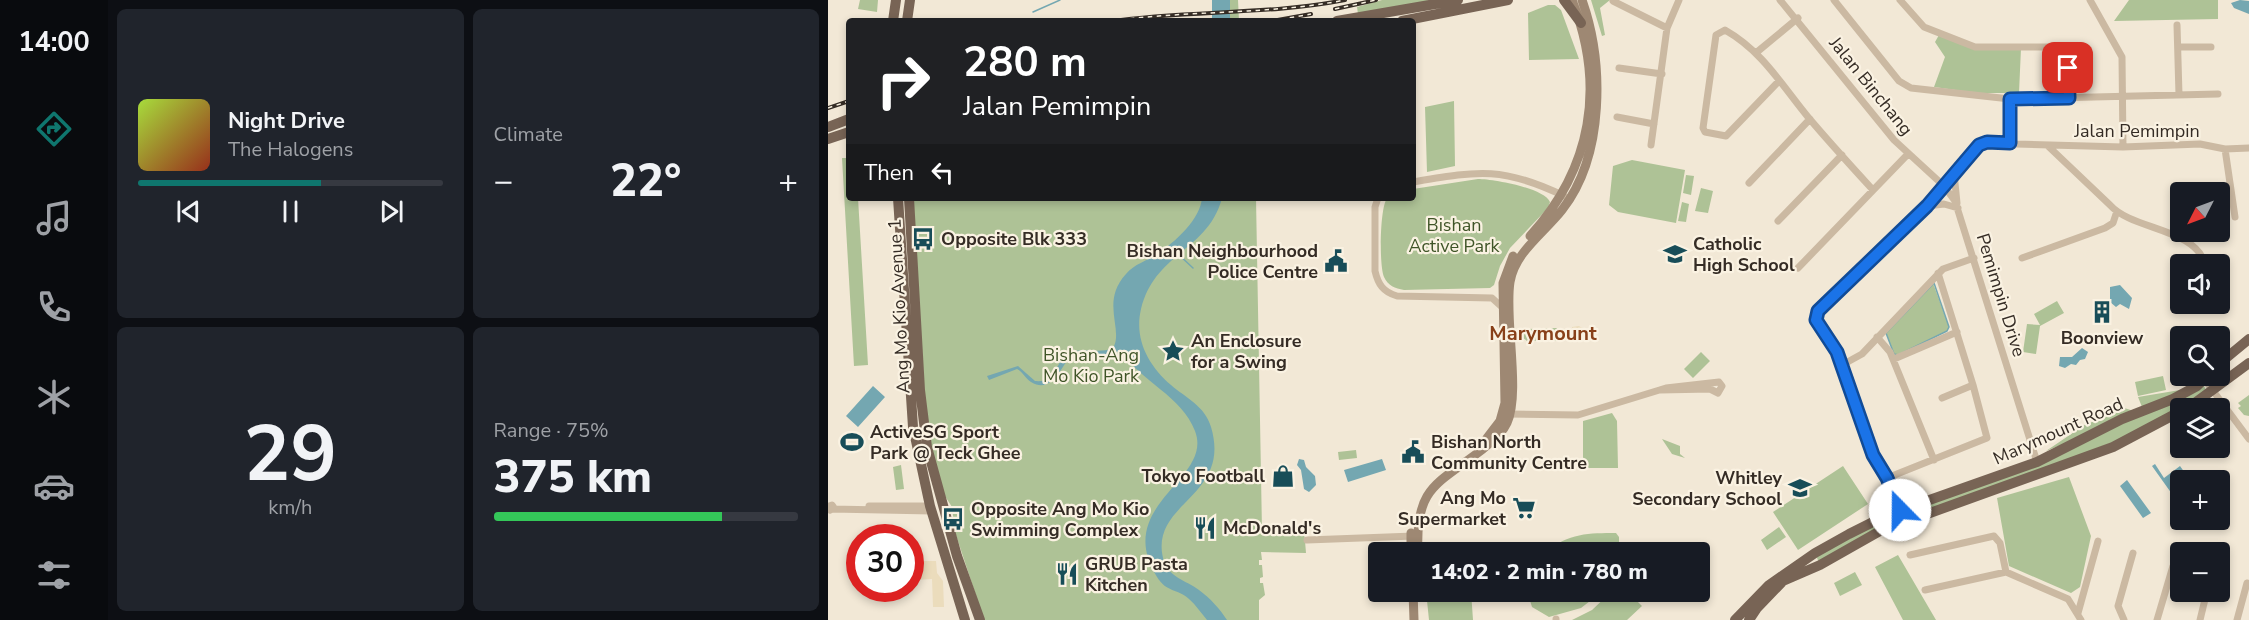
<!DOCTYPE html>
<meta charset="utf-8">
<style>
:root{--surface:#171b24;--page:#20242c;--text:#f1f3f6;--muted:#9ea1a6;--line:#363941;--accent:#0f766e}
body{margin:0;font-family:"Nunito Sans",sans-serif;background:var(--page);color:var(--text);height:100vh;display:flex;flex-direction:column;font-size:22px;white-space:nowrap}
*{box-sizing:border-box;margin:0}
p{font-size:20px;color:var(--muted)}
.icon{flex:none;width:33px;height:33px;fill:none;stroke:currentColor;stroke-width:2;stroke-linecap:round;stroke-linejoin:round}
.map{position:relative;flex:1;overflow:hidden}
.side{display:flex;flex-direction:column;gap:9px;padding:9px;background:#0d0f14;width:720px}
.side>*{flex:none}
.top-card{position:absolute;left:18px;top:18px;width:570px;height:183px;border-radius:6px;box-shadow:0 3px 9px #0003;background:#202124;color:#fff;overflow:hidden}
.needle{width:39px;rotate:228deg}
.buttons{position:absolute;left:1342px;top:182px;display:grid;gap:12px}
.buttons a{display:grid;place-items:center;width:60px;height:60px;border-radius:6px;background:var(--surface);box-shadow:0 3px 9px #0003;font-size:30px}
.speed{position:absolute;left:18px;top:524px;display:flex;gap:12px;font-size:30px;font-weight:700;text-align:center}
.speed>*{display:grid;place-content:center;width:78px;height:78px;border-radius:50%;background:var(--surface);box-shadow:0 3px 9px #0003;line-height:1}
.speed .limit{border:9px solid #d22;background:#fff;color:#111}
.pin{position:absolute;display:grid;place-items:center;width:51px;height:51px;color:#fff;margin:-26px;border-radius:12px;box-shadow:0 3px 9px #0006}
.me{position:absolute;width:66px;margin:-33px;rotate:338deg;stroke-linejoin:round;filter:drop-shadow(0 0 4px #0008)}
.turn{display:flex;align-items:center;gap:21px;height:126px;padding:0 18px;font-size:27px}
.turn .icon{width:78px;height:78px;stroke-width:2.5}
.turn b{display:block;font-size:42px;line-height:51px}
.then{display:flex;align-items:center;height:57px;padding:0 18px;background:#0003;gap:12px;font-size:22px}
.big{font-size:45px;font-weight:800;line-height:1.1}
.side .widget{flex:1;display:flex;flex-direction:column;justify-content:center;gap:9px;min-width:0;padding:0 21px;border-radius:9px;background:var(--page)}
.side .dial{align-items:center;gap:0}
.dial b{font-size:78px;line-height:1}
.song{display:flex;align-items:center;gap:18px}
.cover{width:72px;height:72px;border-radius:9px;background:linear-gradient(135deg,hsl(80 70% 55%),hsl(10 70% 35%))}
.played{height:6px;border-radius:3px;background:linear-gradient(90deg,var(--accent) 60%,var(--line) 60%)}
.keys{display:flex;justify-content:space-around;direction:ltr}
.heat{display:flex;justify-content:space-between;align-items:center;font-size:33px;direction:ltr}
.charge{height:9px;border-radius:4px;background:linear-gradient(90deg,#34c759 75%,var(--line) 0)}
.side .tiles{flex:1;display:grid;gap:9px;grid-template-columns:repeat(2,1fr)}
.trip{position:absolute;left:540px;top:542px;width:342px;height:60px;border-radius:6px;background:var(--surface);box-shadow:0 3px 9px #0003;font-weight:800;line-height:60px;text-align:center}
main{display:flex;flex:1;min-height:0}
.tabs{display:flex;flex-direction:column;width:108px;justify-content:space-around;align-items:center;background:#090b0e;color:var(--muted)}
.tabs .icon{width:42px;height:42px}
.tabs .selected{color:var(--accent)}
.tabs b{font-size:27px;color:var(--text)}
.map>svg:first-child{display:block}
.green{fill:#aec296}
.plaza{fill:#ebdcbc}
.water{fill:#74a7b1}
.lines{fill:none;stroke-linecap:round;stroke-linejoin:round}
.stream{stroke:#74a7b1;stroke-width:1.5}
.street{stroke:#cbb9a2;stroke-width:7}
.secondary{stroke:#9e8873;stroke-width:9}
.primary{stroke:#786455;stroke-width:10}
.rail-casing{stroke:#352c25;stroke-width:4}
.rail{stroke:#faf2e2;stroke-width:1.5;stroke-dasharray:4.5;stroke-linecap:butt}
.route-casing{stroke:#114b97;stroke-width:15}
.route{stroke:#1a73e8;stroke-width:10}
.labels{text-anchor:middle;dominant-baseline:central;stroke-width:4.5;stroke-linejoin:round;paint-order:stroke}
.street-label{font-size:18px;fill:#352c25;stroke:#faf2e2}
.park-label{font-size:18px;fill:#3f5427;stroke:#faf2e2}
.poi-label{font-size:18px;font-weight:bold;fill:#352c25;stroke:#faf2e2;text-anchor:start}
.neighbourhood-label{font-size:20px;font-weight:bold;fill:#884019;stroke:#faf2e2}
</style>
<main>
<nav class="tabs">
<b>14:00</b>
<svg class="icon selected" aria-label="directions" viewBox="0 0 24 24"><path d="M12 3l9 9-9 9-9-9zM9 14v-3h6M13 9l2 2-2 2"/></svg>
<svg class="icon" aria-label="music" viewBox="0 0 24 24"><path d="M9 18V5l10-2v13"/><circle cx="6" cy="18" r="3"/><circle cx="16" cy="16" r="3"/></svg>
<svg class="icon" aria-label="phone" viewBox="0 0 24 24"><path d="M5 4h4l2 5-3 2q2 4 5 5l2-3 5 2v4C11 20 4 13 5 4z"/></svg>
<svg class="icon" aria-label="climate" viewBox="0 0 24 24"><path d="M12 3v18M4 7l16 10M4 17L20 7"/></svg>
<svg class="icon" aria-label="car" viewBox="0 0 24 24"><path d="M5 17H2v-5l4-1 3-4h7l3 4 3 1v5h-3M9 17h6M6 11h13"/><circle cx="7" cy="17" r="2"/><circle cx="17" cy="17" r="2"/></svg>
<svg class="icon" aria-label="filters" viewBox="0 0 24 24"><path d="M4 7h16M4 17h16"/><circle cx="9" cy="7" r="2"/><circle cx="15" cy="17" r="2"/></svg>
</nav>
<section class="side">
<div class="tiles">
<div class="widget">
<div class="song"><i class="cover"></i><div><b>Night Drive</b><p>The Halogens</p></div></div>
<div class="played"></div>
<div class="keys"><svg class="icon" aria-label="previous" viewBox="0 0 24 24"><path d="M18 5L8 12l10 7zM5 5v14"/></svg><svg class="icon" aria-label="pause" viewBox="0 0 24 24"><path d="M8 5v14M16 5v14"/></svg><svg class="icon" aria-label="next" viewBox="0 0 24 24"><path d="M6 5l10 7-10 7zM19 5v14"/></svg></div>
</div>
<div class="widget"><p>Climate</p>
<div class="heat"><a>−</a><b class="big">22°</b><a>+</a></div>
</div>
<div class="widget dial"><b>29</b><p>km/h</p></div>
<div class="widget"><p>Range · 75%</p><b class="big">375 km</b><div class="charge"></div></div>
</div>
</section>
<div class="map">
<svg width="1421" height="620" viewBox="0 0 1421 620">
<rect width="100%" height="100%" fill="#f2e8d6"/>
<path class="green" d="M32,0H50L49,12L30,9Z
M402,0H410L411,21H402Z
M554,0H604L530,14L529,7Z
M763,0H782L772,8L777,35L774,36Z
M1301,0H1390V19L1286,21Z
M720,5H727L733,10L751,59L701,60L700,13Z
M1111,35L1153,50L1193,48L1191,93H1149L1106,87L1117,57L1107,42Z
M626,101L627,166L599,172L597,107Z
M14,158H21V198H30L40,365L26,366Z
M804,160L857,170L848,223L790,212L781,205L785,166Z
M858,175L866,176L863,195L855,193Z
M650,179C665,179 716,188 722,202L720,208L682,248L672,266L666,285L662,288L576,290C567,288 560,286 556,277C551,265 552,212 558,200L585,198V189Z
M873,188L885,191L880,213L867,211Z
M85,198H428L434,531L476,529L478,553L433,552L434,560H431V565H434L435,577L432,578V583H435L437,595L431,600V620H156L127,532L124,507L115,493L103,445L97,401Z
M854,202L861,204L858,222L850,221Z
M1105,283L1121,327L1119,331L1070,355L1066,354L1058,333Z
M1229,301L1236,313L1212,326L1208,354L1195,352L1199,324L1212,325L1206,314Z
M729,328V341H699L693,336V332L699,329Z
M873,352L882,361L865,378L856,369Z
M1335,376L1338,390L1310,396L1307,382Z
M1376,386L1380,394L1312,432L1063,526L992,565L987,553L1021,534L1160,480L1248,439L1218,451L1258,424L1276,418L1284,408L1293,407L1306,411L1314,407L1310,397Z
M1421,395V416L1416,415L1410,408L1413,406L1410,403Z
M784,413L789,421L790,468H755V421Z
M834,439L852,446V454L857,458L844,454Z
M528,450L529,458L511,460L510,452Z
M73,465L76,489L68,490L65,467Z
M1015,466L1040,504L970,550L945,512Z
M1241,477L1263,536L1252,587L1243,593L1181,566L1169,498Z
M951,527L958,537L939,550L933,540Z
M788,533L791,537V552H719C739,533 762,533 788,533Z
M1070,555L1108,620H1075L1047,567Z
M1027,572L1034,585L1012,596L1006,583Z
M598,591H643L645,620H601Z
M699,591H775L753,608L721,617L704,607Z
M784,591H799L814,606L799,620H744L764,610Z"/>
<path class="plaza" d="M751,326L757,330V337L753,342H744V327Z
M86,561H108L109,573L115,581L116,607H105L104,579L87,580Z"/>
<path class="water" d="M384,0H402V21H384Z
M1412,0L1421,1V14L1406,8L1403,3Z
M374,198H394C380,251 327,252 313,309C306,339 320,365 343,385C358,398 377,406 383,427C404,497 322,502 335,558C340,578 358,580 371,590C382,598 392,609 399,620H379C373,613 368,605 361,599C349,588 339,593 329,577C284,504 386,480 367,431C354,396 312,381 293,351L270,357L243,356C233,366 224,395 203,382C197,378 195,372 189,369L161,380L159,376L190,366L207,381C228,383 226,366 238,355C250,345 270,355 285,348C296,330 272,302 298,274C306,264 319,261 329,254C347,242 372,220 374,198Z
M1292,285L1304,298L1301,309L1292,304L1288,307L1282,302V287Z
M1254,348L1260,352L1257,359L1252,360L1248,365L1243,364L1237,368L1231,366L1232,357H1244Z
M45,386L57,397L30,427L18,416Z
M471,459L476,460L478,467L487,476L488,485L481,492L476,489L473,470L469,465Z
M554,459L558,470L520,482L516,470Z
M1327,464L1336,478L1352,466L1362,480L1353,478L1342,487L1344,494L1324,466Z
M1299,480L1323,513L1315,518L1292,486Z"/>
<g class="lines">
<path class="stream" d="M205,12L232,0
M183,21L185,20
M350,254L365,268
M1106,283L1121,327L1119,331L1070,355L1066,354L1058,333Z"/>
<path class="street" d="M952,0L1066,140L1116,186L1127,201L1209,462
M1006,0L1071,81L1083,88L1182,99L1390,94
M1072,0L1096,27L1147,47H1225C1242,59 1242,79 1241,98
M1262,0L1294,57L1295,147
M785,1L839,28
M1349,25L1351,95
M1350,47H1383
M929,52L970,18
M791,68L834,74
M951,81L898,136L877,132L875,128L888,35L897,30C934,51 953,84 980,117C1001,142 1023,166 1045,190
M789,117L826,124
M1182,143V99
M823,145L839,28L851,0
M1220,146L1282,205C1304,230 1367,228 1377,264
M1397,149L1407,217
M1126,173L1129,203
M585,182C650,171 674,166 736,196
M921,183L982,119
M550,198L547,207V271C550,284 555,292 569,296L664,298L675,308
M1099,206L1116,204L1130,208
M950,221L1014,155
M1194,258L1277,228L1285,223L1288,214
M970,268L1080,154
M1049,337L1062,352L1106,460
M1066,359L1129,332
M1014,365L1034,354L1115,269L1146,258
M1374,376L1421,439
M1114,398L1145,385
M678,414L750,415L838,388L891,382L894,386L890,393L882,389L832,390
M1059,478L1159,438L1145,385L1110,273
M4,505L6,508L2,510L1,506Z
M41,506H102
M4,509L104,511
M1072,510L1059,478L1045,455L1009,352L989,320L996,305L1099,206L1153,143L1295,147L1372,144L1397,149L1421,148
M479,540L586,536
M1082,555L1166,536L1172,543L1178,572
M1097,590L1178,572L1240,599L1253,620
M1250,613L1270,541
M728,619V620
M1296,620L1290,606L1305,553
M1329,620L1345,566
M1372,620L1379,591
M1409,620L1419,583"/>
<path class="secondary" d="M702,236C764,168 778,86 744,0
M659,438L672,421L677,403L675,283L685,256
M583,533V552
M590,552C587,487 608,485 655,449C664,441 674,434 679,423C693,392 676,319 682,282C687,252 716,233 734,210C777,155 776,62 754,0
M585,591L586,620"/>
<path class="primary" d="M736,0L753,23
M65,21L68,0
M79,21L82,0
M509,21L630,0
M574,21L680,0
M0,127L21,119
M0,139L21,132
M70,198L85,427L102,506L137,620
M81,198L92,390L99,447L129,556L152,620
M1392,363L1421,339
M1360,408L1421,363
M907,620L941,585L987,553L1021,534L1059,515L1209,462L1294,419L1345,399L1369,386L1380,375
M921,620L929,608L955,581L992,565L1052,531L1285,447L1353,411"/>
<g class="rail-casing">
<path id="rail" d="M507,9L548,0
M284,21C361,10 440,15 517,0
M444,21L483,14
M0,108L21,101"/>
</g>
<use href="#rail" class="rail"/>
</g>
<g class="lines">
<g class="route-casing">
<path id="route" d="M1072,510L1059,478L1045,455L1009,352L988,320L990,311L1099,206L1151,145L1159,142L1182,143V99L1241,98L1240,68"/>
</g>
<use href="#route" class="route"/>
</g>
<defs>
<g id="bus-bare" transform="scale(1.8)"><path d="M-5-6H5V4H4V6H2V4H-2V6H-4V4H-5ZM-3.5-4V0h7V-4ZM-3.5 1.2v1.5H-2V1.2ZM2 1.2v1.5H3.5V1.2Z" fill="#184d58" stroke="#faf2e2" stroke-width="2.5" paint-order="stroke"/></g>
<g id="school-bare" transform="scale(1.8)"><path d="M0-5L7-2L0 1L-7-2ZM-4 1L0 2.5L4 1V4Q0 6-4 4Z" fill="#184d58" stroke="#faf2e2" stroke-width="2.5" paint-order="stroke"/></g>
<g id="civic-bare" transform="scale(1.8)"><path d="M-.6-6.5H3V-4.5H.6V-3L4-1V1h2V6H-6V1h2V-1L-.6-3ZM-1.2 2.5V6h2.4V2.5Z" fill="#184d58" stroke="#faf2e2" stroke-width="2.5" paint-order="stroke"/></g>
<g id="building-bare" transform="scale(1.8)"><path d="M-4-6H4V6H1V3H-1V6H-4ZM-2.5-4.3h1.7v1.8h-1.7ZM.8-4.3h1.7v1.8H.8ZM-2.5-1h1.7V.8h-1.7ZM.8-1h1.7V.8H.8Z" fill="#184d58" stroke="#faf2e2" stroke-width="2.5" paint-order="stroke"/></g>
<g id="sight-bare" transform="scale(1.8)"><path d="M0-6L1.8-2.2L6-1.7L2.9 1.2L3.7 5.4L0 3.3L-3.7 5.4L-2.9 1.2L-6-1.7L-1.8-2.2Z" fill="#184d58" stroke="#faf2e2" stroke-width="2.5" paint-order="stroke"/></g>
<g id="stadium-bare" transform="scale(1.8)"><path d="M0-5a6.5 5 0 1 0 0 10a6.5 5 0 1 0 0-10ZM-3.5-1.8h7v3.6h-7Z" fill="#184d58" stroke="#faf2e2" stroke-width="2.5" paint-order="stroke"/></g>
<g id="shop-bare" transform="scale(1.8)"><path d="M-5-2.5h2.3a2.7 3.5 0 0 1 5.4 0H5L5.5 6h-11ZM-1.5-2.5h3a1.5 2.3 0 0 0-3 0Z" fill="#184d58" stroke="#faf2e2" stroke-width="2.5" paint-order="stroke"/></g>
<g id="supermarket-bare" transform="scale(1.8)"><path d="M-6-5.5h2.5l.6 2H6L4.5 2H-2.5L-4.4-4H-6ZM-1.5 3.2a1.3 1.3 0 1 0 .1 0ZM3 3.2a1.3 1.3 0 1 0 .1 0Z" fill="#184d58" stroke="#faf2e2" stroke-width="2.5" paint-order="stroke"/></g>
<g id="restaurant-bare" transform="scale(1.8)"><path d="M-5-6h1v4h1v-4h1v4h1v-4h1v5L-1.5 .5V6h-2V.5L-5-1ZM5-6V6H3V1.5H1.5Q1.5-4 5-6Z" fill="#184d58" stroke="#faf2e2" stroke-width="2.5" paint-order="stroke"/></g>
</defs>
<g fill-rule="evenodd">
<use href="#bus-bare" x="95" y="239"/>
<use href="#school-bare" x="847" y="254"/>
<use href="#civic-bare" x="508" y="261"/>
<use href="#building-bare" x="1274" y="312"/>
<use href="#sight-bare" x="345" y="351"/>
<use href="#stadium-bare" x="24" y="442"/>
<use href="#civic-bare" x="585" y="452"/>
<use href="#shop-bare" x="455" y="476"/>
<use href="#school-bare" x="972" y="488"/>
<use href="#supermarket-bare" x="696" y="508"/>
<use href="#bus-bare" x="125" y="519"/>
<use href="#restaurant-bare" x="377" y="528"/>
<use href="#restaurant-bare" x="239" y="574"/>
</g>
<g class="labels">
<g class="street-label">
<text transform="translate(1043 86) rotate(51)">Jalan Binchang</text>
<text x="1309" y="131">Jalan Pemimpin</text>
<text transform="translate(1173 295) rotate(73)">Pemimpin Drive</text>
<text transform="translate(71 306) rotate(-93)">Ang Mo Kio Avenue 1</text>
<text transform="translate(1230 431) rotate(-24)">Marymount Road</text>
</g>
<g class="park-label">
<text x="626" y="225">Bishan<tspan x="626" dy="21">Active Park</tspan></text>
<text x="263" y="355">Bishan-Ang<tspan x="263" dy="21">Mo Kio Park</tspan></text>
</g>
<g class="poi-label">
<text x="113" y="239">Opposite Blk 333</text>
<text x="865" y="244">Catholic<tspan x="865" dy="21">High School</tspan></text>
<text x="490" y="251" text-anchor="end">Bishan Neighbourhood<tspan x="490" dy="21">Police Centre</tspan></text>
<text x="1274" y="338" text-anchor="middle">Boonview</text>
<text x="363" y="341">An Enclosure<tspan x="363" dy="21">for a Swing</tspan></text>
<text x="42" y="432">ActiveSG Sport<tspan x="42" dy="21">Park @ Teck Ghee</tspan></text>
<text x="603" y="442">Bishan North<tspan x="603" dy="21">Community Centre</tspan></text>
<text x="437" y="476" text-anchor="end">Tokyo Football</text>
<text x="954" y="478" text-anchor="end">Whitley<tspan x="954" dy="21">Secondary School</tspan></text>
<text x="678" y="498" text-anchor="end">Ang Mo<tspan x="678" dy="21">Supermarket</tspan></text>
<text x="143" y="509">Opposite Ang Mo Kio<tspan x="143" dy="21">Swimming Complex</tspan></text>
<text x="395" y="528">McDonald's</text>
<text x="257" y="564">GRUB Pasta<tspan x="257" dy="21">Kitchen</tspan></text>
</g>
<g class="neighbourhood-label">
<text x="715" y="333">Marymount</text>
</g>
</g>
</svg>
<div class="buttons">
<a><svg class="needle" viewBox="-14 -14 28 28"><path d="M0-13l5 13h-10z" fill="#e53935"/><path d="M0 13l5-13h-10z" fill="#9ea1a6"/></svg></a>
<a><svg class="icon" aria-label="sound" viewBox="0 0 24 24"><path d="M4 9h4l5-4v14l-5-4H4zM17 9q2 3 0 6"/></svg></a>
<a><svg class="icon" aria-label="search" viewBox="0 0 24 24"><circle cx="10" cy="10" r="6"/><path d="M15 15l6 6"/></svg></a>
<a><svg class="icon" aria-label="layers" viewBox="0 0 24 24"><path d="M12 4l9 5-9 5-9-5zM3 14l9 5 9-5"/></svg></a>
<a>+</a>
<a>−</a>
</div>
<div class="speed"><div class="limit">30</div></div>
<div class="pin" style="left:1240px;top:68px;background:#d93025"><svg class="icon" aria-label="arrive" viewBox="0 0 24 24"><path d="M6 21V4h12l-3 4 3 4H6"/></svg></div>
<svg class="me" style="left:1072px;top:510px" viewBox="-20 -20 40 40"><circle r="19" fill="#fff"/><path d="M0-13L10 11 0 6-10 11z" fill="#1a73e8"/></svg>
<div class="trip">14:02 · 2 min · 780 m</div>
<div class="top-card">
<div class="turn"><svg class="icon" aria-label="right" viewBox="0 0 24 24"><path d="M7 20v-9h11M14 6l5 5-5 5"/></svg><div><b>280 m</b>Jalan Pemimpin</div></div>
<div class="then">Then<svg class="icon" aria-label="left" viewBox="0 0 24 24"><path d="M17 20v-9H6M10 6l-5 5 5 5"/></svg></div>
</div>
</div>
</main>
